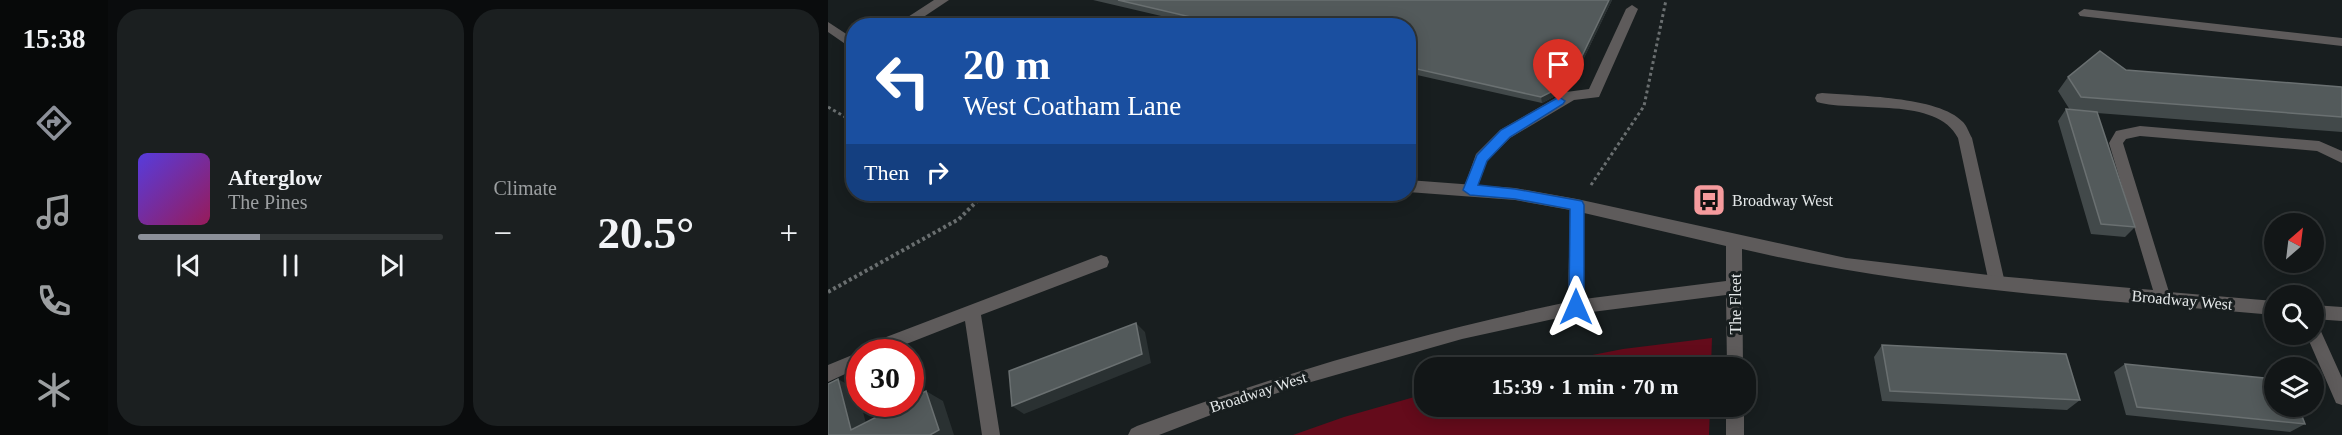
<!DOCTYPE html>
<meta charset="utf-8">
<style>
:root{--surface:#121617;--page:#1b1f20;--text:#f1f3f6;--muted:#9c9fa1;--line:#313536;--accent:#8c9099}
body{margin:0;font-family:"Times New Roman",serif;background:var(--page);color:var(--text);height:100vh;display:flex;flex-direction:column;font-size:22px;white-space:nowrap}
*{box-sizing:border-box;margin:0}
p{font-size:20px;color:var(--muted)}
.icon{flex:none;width:33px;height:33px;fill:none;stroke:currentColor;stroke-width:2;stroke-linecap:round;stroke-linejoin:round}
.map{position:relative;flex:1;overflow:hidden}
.drawer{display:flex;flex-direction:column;gap:9px;padding:9px;background:#0a0c0d;width:720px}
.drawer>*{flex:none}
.top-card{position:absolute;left:18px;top:18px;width:570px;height:183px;border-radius:24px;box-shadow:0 3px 15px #0003,0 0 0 2px var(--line);background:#1a4fa0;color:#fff;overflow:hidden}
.needle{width:39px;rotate:28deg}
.buttons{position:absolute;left:1436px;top:213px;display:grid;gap:12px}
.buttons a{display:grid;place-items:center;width:60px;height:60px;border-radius:50%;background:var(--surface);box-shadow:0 3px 15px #0003,0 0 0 2px var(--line);font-size:30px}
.speed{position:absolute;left:18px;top:339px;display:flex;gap:12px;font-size:30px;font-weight:700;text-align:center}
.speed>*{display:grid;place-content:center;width:78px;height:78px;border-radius:50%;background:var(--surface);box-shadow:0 3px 15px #0003,0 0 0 2px var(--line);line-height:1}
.speed .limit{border:9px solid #d22;background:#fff;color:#111}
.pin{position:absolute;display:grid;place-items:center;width:51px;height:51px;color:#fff;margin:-62px -26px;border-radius:50% 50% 50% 0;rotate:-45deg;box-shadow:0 0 6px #0007}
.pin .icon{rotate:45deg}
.me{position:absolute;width:66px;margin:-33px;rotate:0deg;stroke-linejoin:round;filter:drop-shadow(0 0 4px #0008)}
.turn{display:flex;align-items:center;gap:21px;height:126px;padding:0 18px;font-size:27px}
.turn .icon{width:78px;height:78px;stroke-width:2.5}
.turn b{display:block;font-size:42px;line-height:51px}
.then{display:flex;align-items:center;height:57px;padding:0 18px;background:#0003;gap:12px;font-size:22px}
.big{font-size:45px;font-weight:700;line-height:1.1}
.drawer .widget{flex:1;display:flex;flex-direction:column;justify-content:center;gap:9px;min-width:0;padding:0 21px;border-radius:24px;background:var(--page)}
.song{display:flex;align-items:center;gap:18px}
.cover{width:72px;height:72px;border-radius:9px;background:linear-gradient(135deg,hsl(250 70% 55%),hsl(330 70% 35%))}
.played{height:6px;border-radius:3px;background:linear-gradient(90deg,var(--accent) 40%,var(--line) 40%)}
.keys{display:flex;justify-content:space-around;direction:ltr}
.heat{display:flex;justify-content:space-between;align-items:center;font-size:33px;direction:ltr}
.drawer .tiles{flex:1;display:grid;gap:9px;grid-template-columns:repeat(2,1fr)}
.trip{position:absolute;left:586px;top:357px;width:342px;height:60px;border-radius:24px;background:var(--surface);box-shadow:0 3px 15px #0003,0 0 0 2px var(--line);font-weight:700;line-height:60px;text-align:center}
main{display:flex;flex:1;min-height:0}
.tab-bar{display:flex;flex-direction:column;width:108px;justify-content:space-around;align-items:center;background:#070909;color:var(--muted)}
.tab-bar .icon{width:42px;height:42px}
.tab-bar .active{color:var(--accent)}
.tab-bar b{font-size:27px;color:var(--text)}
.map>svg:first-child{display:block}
.green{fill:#640b1b}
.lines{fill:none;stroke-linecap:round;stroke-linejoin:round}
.path-far1{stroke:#6a6f70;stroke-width:3;stroke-dasharray:3 3;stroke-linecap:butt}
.path{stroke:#6a6f70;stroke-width:4;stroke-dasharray:3 3;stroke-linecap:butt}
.service{fill:#5e5b5b;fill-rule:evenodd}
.minor{fill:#5e5b5b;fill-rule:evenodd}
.wall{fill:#42494a}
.shaded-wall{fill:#2a3132}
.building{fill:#535a5b;stroke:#6a7071;stroke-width:1.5}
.route{fill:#1a73e8;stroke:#114b97;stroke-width:1.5}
.labels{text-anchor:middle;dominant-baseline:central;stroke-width:6;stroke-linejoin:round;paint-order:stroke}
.poi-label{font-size:16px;fill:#e3e7e8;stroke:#181e1f;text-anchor:start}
.street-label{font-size:16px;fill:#e3e7e8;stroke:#181e1f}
</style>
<main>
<nav class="tab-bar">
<b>15:38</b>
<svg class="icon active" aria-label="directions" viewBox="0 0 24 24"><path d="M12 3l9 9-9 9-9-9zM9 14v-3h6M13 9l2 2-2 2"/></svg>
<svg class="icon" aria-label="music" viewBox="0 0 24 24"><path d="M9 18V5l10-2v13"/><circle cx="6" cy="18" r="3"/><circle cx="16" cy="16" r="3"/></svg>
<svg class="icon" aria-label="phone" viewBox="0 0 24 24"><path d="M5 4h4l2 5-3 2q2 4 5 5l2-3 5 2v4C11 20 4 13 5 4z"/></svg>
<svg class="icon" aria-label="climate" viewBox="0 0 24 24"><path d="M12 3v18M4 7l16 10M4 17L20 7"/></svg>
</nav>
<section class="drawer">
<div class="tiles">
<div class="widget">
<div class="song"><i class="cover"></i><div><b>Afterglow</b><p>The Pines</p></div></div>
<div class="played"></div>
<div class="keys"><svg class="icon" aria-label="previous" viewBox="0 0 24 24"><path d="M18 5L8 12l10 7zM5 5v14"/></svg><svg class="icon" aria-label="pause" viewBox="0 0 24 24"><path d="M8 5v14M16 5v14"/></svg><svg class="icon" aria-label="next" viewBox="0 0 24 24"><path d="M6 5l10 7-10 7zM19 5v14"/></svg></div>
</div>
<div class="widget"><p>Climate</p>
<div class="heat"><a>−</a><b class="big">20.5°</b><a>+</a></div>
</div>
</div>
</section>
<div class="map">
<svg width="1514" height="435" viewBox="0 0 1514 435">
<rect width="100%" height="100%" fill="#181e1f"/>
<path class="green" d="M884,338L883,367H703L795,349Z
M597,394V406L882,407L881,435H465L516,417Z"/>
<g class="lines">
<path class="path-far1" d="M0,107L26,122
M763,185L816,106L838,0
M149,198L150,194"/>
<path class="path" d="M0,292L131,219L149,201L150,196"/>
<path class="service" d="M804,5L810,9L771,97L746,100L682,138L659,161L647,194H637L635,190L648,154L672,130L738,92L761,89L798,9Z
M1256,9L1514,38V46L1252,16L1250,13Z
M994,93C1028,96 1111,96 1135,122C1139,126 1141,133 1144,138L1177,283L1175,288L1169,290L1163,288L1161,283L1130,138C1109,96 1028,113 989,102L987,98L989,94Z
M273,255L279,257L281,262L279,267L153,315L172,435H154L137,321L58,352H32V367L0,382V365L34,351L36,347L53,339Z"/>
<path class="minor" d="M106,0H121L82,26H66Z
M0,22L26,39V50L0,32Z
M1312,126L1491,141L1514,151V163L1489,151L1312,136L1298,139L1295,143L1341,292L1446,301V315C1268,299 1088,290 914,249L915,368H899L898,295L748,314L634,339L483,382L388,413L331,435H300L303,429L309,426C450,374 593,333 740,302L742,210L687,200L580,192V180L687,188L749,199L1018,258L1169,276L1325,290L1281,143L1288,131ZM756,213L898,246V281L756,299Z
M1485,305L1514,307V321L1485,319Z
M1485,325L1491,327L1514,378V405L1508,403L1478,334H1485Z
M898,406H916V435H898Z"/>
</g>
<path class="wall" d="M265,0H784L741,89L714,103L580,73V26H376Z
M1298,70L1514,87V132L1269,113L1307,227L1297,237L1263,234L1230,121L1238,109L1242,110L1230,91L1240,77Z
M1054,345L1252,400L1239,410L1054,401L1046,357Z
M1297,364L1477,424L1462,432L1298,415L1286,372Z"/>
<path class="shaded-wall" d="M781,0H784L741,89L714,103L713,97Z
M308,323L317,332L323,363L196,414L184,406Z
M10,379L29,390L32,399V404H33L41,435L23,430Z
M98,391L115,401L126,435H102Z"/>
<path class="building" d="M290,0H781L741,83L713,97L580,67V26H401Z
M1272,51L1298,70L1514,87V117L1253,97L1240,77Z
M1238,109L1269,112L1307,227L1273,224Z
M308,323L314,354L184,406L181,371Z
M1054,345L1238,354L1252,400L1062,391Z
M1297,364L1446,379V406H1470L1477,424L1309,407Z
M10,379L23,430L74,404H82V399L98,391L111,430L102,435H0V384Z"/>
<path class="route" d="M731,97L737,101L735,104L682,137L659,161L650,185L687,189L754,201L756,205V307L753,312L748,314L743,312L741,307L742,209L687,199L642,195L635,190L649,155L673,130Z"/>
<defs>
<g id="bus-square" transform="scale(1.725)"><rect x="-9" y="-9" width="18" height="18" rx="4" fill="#f59b9d" stroke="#181e1f"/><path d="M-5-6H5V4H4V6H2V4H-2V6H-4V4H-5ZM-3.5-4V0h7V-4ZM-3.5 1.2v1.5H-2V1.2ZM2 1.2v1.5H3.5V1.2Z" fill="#111"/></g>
</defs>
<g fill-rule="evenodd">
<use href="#bus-square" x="881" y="200"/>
</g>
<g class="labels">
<g class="poi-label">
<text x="904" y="200">Broadway West</text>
</g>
<g class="street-label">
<text transform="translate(1354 300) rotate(5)">Broadway West</text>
<text transform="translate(907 304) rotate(-90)">The Fleet</text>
<text transform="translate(430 392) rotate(-18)">Broadway West</text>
</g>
</g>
</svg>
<div class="buttons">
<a><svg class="needle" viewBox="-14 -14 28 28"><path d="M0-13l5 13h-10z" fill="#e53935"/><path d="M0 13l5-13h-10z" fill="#9c9fa1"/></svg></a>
<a><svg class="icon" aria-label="search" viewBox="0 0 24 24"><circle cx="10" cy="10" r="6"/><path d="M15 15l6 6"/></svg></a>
<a><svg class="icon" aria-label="layers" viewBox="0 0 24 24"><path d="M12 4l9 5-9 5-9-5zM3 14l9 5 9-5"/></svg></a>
</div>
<div class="speed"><div class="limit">30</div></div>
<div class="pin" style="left:731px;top:101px;background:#d93025"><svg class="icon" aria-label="arrive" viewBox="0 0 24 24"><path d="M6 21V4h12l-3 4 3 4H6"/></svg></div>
<svg class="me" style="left:748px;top:307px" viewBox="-20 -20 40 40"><path d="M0-17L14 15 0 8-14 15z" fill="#1a73e8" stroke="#fff" stroke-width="4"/></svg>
<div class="trip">15:39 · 1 min · 70 m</div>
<div class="top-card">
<div class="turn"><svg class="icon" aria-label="left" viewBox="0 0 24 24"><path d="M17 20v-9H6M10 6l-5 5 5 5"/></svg><div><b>20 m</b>West Coatham Lane</div></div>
<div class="then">Then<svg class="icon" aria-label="right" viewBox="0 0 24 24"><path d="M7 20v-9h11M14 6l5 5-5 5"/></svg></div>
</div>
</div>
</main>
